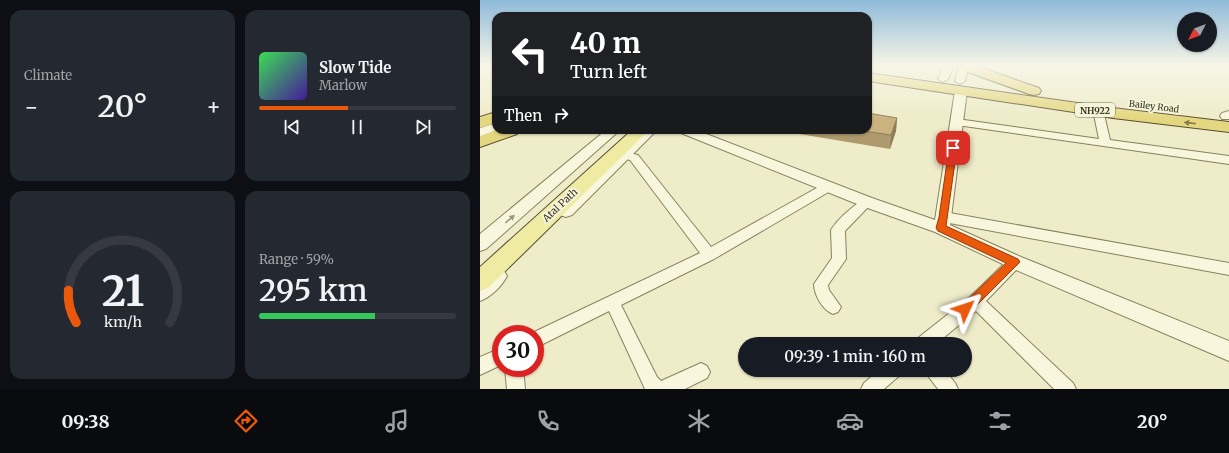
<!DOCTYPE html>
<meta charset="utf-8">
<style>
:root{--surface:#171b24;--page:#242831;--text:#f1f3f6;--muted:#9ea1a6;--line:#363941;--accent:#ea580c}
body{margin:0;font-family:Merriweather,serif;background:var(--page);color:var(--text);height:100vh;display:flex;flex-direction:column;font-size:15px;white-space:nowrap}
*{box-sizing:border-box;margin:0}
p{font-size:13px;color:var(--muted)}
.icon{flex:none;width:22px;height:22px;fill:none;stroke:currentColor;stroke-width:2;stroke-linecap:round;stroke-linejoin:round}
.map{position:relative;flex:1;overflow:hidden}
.sheet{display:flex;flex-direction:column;gap:10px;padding:10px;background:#0d0f14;width:480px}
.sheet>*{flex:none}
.hud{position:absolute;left:12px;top:12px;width:380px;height:122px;border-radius:12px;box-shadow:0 1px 3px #0004;background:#202124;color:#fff;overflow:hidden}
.needle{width:26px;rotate:228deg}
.buttons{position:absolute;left:697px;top:12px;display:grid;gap:8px}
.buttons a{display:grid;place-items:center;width:40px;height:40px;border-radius:50%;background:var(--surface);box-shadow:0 1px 3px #0004;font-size:20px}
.speed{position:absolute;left:12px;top:325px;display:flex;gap:8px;font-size:20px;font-weight:700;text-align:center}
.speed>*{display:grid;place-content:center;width:52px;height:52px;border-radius:50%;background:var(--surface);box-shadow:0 1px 3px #0004;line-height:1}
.speed .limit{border:6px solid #d22;background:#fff;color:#111}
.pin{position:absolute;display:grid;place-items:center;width:34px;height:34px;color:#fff;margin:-17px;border-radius:8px;box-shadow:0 2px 6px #0006}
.me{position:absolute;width:44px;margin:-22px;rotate:48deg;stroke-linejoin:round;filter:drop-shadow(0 0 3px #0008)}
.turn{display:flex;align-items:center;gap:14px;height:84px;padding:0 12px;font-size:18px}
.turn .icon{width:52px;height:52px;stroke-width:2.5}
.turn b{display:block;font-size:28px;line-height:34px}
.then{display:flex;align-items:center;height:38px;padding:0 12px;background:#0003;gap:8px;font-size:15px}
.big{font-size:30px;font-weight:600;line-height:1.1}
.sheet .tile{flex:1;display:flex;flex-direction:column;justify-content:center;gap:6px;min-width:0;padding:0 14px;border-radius:12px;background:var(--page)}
.sheet .dial{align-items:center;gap:0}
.dial svg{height:104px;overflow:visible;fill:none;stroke:var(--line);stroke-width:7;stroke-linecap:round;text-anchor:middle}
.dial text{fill:var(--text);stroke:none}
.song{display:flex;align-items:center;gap:12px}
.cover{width:48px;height:48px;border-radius:6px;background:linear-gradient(135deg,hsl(130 70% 55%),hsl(260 70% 35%))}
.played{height:4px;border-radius:2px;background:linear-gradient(90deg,var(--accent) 45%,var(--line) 45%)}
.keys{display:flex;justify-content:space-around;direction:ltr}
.heat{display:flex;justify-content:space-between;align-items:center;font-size:22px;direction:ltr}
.charge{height:6px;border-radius:3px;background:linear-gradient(90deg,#34c759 59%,var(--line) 0)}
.sheet .tiles{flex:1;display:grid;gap:10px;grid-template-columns:repeat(2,1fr)}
.trip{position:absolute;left:258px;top:337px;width:234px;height:40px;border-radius:20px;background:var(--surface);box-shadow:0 1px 3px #0004;font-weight:600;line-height:40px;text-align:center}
.tab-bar{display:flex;height:64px;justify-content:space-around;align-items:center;background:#090b0e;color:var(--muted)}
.tab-bar .icon{width:28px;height:28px}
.tab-bar .current{color:var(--accent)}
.tab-bar b{font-size:18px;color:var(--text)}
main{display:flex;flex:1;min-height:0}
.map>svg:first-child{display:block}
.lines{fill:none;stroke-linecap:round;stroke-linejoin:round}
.minor-casing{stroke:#8a815e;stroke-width:2}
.tertiary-casing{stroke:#8a815e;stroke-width:2}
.secondary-casing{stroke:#6c6241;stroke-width:2}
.primary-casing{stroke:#584e32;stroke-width:2}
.trunk-casing{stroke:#584e32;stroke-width:2}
.minor{fill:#f8f7dd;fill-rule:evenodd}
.tertiary{fill:#f8f7dd;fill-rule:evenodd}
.secondary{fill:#f8f7dd;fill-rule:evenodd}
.primary{fill:#efeba3;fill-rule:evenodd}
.trunk{fill:#e4d780;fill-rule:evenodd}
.wall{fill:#af9a6e}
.shaded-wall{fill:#8e7d5a}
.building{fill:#cbb380;stroke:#8e7d5a}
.oneway{fill:#877d4c}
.oneway2{fill:#9a967f}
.route{fill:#ea580c;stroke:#983908}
.labels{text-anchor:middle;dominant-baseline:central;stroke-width:4;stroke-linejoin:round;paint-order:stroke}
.far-street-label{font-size:9px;fill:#3b3421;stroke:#f5f5d9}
.shield{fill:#f5f5d9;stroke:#736e58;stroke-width:1}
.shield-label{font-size:9px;font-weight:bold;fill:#3b3421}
.street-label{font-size:10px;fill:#3b3421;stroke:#f5f5d9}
</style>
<main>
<section class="sheet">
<div class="tiles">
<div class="tile"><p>Climate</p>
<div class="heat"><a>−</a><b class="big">20°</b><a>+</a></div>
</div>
<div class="tile">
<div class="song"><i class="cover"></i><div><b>Slow Tide</b><p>Marlow</p></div></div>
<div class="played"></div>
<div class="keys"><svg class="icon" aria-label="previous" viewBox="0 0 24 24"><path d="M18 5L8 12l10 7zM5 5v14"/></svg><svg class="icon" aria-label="pause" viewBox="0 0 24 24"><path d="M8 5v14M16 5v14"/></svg><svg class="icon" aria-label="next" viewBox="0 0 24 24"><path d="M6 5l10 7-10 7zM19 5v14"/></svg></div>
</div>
<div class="tile dial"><svg viewBox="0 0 100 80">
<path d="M14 69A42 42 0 1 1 86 69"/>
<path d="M14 69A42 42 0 0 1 8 44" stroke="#ea580c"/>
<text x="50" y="56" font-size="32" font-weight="700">21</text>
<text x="50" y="72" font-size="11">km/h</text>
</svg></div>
<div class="tile"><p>Range · 59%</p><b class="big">295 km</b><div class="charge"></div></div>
</div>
</section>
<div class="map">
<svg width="749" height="389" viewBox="0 0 749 389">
<rect width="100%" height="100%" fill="#eeecc9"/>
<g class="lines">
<g class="minor-casing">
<path id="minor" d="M618,107L623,110L630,140L749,156V164L477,125L472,122L477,119L619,139L613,110Z
M144,152L158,155L231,247L344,184H352L354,187L352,190L234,259L141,305L177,377L181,381L221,363L227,366L230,372L227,378L205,389H165L129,311L55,348V334H50L220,253L150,160L140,157L139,155L140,153Z
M387,198L391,199L393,202L365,231L366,259L348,285L349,290L361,307L358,312L353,314C343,310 334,295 334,284L352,258L351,230C359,217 372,208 383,199Z
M464,212L749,263V275L464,222L460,220L458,217L460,214Z
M535,256L540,258L542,262L540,266L506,301L593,383L596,389H574L496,311L456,344H436L438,338L491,296L530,258Z
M21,348V365L0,375V357Z
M25,368H43L45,389H27Z
M399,370H422L419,376L404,389H381L384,383Z
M445,370H465L475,383L478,389H458L448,376Z"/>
</g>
<g class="tertiary-casing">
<path id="tertiary" d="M464,65H474L468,79L463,82L458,79Z
M479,65H489L485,81L480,84L475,81Z
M481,88L487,91L470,225L541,257L749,341V361L529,267L455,232L382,206L201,133L199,130H216L392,198L455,220L475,91Z
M749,111V119H742L740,116L742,113Z
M126,130H140L6,249L0,251V234Z
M164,130H177L92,215L86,217L80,215L78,211L80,207Z
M18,268L24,271L27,276C22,286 11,297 0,301V281L12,271Z"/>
</g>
<g class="secondary-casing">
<path id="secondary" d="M16,123V130H21L0,137V128Z"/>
</g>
<g class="primary-casing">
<path id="primary" d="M152,130H169L8,288L0,291V267Z"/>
</g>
<g class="trunk-casing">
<path id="trunk" d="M478,65H493L559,88L561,91L559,94L554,95L549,94L479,69L477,66Z
M388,73L633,108L749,122V132L633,118L388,81Z
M16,112V123L0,128V117Z
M16,130H39L37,134L0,147V136Z"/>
</g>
<use href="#minor" class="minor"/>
<use href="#tertiary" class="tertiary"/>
<use href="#secondary" class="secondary"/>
<use href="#primary" class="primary"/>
<use href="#trunk" class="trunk"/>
</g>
<path class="wall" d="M417,118L416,131L410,149L295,130H388Z"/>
<path class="shaded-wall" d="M417,118L416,131L410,149L411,135Z"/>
<path class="building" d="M388,113L417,118L411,135L377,130H388Z"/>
<defs><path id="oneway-solid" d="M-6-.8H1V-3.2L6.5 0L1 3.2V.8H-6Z"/></defs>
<use class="oneway" href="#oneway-solid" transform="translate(710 123) rotate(-173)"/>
<use class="oneway2" href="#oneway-solid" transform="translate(30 219) rotate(-40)"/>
<linearGradient id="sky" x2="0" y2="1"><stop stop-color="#8fbad9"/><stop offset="0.55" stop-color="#f7f6e7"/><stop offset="1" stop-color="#f7f6e7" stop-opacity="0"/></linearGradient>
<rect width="749" height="119" fill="url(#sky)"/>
<path class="route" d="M473,146L477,148L466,226L538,259L540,262L489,313L485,315L481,313L479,309L481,306L526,263L458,231L456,228L459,217L469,148Z"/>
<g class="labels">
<g class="far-street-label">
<text transform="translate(674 106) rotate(7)">Bailey Road</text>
</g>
<rect class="shield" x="595" y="103" width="40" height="14" rx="3"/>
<g class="shield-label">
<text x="615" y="110">NH922</text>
</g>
<g class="street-label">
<text transform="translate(80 205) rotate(-43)">Atal Path</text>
</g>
</g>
</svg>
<div class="buttons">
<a><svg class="needle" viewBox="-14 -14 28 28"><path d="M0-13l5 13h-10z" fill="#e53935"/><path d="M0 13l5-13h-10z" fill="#9ea1a6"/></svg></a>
</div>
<div class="speed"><div class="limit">30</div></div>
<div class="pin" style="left:473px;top:148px;background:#d93025"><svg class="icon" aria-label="arrive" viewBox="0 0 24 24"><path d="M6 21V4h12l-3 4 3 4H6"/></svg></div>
<svg class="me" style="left:485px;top:309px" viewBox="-20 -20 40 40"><path d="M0-17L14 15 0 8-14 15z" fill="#ea580c" stroke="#fff" stroke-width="4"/></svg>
<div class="trip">09:39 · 1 min · 160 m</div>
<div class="hud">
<div class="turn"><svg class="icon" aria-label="left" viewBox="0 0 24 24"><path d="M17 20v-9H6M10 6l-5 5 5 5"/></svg><div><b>40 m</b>Turn left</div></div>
<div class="then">Then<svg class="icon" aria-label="right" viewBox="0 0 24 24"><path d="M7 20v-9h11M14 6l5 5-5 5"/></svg></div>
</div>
</div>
</main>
<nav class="tab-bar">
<b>09:38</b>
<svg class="icon current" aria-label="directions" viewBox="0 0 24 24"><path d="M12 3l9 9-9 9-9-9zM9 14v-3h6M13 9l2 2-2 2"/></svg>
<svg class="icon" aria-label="music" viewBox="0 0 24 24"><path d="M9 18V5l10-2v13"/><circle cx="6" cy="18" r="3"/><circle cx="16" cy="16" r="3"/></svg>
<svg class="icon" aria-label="phone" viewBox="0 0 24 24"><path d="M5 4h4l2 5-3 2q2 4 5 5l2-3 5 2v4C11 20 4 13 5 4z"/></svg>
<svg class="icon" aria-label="climate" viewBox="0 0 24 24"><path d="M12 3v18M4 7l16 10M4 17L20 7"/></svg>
<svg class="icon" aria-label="car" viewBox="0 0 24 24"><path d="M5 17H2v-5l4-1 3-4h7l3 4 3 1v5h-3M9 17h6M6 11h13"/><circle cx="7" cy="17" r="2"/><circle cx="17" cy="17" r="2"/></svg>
<svg class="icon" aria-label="filters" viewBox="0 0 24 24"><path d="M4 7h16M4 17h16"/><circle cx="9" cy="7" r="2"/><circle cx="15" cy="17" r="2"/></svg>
<b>20°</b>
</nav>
